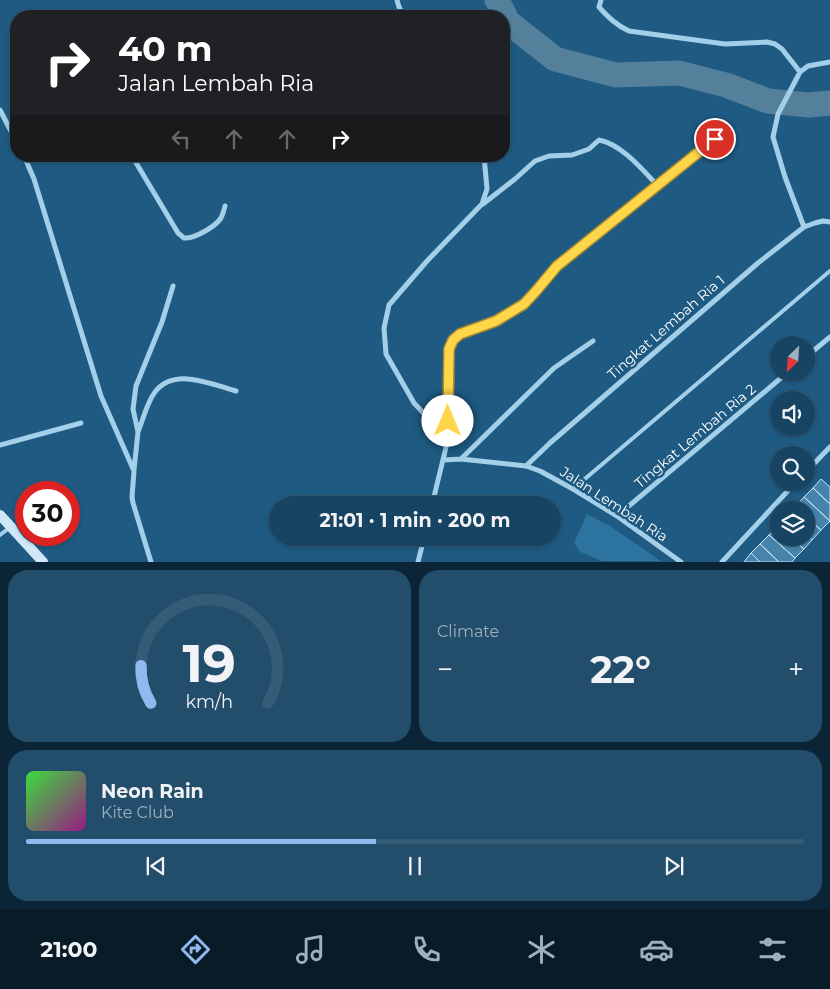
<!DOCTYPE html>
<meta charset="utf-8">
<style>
:root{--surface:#164462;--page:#234e6b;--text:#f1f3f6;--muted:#9eb0be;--line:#355c77;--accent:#90b9f0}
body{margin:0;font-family:Montserrat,sans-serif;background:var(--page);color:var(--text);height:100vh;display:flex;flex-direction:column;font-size:19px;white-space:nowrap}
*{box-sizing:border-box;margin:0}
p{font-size:16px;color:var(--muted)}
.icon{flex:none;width:28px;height:28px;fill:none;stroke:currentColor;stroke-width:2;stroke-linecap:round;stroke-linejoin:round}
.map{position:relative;height:562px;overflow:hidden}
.side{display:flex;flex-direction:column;gap:8px;padding:8px;background:#0c2536;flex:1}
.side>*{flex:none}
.guide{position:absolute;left:10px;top:10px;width:500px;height:152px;border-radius:20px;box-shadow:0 1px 4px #0004,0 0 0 1px var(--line);background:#202124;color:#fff;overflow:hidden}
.needle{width:32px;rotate:205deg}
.buttons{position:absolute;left:770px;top:336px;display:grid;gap:10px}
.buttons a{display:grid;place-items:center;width:45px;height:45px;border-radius:50%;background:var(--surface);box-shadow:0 1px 4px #0004,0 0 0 1px var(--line);font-size:25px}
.speed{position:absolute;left:15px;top:481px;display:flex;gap:10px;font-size:25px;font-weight:700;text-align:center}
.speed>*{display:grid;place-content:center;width:65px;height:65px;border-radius:50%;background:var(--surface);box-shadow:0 1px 4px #0004,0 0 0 1px var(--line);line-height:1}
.speed .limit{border:8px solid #d22;background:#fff;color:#111}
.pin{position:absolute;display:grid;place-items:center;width:42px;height:42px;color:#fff;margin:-21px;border:2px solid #fff;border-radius:50%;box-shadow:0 1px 5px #0007}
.me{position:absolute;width:55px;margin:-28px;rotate:0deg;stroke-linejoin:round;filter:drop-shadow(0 0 4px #0008)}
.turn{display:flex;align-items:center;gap:18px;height:105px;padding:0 25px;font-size:22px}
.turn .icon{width:65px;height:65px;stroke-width:2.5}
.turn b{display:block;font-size:35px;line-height:42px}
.lanes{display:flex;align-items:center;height:48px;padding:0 25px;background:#0003;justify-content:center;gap:25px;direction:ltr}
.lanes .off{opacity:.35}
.big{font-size:38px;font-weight:700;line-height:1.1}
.side .widget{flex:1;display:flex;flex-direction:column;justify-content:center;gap:8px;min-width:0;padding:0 18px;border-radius:20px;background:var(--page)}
.side .dial{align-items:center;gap:0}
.dial svg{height:130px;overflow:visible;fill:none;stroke:var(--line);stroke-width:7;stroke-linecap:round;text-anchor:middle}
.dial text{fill:var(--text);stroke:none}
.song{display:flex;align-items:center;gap:15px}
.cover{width:60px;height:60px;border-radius:8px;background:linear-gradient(135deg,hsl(120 70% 55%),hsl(310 70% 35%))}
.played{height:5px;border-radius:2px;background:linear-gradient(90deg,var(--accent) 45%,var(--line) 45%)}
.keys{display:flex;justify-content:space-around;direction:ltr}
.heat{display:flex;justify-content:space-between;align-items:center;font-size:28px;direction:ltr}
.side .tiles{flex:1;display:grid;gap:8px;grid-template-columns:1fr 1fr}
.widget:last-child{grid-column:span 2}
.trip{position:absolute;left:269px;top:496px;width:292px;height:50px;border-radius:25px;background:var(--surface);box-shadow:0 1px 4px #0004,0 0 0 1px var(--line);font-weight:700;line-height:50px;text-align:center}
.tab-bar{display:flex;height:80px;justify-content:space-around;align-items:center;background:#091b27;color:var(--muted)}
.tab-bar .icon{width:35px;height:35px}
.tab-bar .selected{color:var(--accent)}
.tab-bar b{font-size:22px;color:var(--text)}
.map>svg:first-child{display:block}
.green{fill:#2d739f}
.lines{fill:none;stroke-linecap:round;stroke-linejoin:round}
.river{stroke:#54809c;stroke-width:25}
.building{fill:#4684ab;stroke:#c8e5f7}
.service{stroke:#a4cfe9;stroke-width:4}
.minor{stroke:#a4cfe9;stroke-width:5}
.secondary{stroke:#cfe7f7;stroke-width:10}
.route-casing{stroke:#a68a30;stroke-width:12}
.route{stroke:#ffd54a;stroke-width:9}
.labels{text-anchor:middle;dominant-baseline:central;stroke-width:5;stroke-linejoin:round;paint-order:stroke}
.street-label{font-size:14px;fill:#fff;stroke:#1e5a82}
</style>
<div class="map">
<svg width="830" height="562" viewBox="0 0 830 562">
<rect width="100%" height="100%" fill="#1e5a82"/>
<path class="green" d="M587,514L610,526L661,561H602L580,552L574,543Z"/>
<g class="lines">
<path class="river" d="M497,0L508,22L555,59L616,75L679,73L726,85L768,101L809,105L830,103"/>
</g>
<path class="building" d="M821,479L830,487V504L813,488Z
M813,488L830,504V521L804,497Z
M804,497L830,521L821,530L806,517V510H799L795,507Z
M806,517L821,530L812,540L806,534Z
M778,525L779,526V538H791L804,549L795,558L769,535Z
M806,534L812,540L804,549L791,538H806Z
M769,535L795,558L792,562H779L760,544Z
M760,544L779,562H760L751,553Z
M751,553L760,562H744Z"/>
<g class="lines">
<path class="service" d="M573,489L830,271
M0,535L9,528"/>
<path class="minor" d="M397,0L399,7L404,16
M601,0L599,7C608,17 616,25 629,31L725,44L767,42L775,44L782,49L800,72
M0,110L16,141
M24,156L34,179L101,396L134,471L132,497L133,503L151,562
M132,156L178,233L184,238C194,239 215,227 221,218C223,214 224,210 225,206
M483,204L515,179L535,161L549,156L572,155L589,149L599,140C621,144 642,169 657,185
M804,227L785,177L773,137L778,114L800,72L808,66L830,62
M806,357L830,337
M138,432C143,420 147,402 155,392C174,367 211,384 236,391
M448,439L414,403L386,354L384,328L389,305L427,261L482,204L487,189L484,156
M0,445L81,423
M461,459L554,368L593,341
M444,460L461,459L526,466L540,471L573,489L617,516L681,562
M526,466L550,443L758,263L804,227L815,223L823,221L830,222
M134,470L138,432L133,409L136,386L162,322L173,286
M806,472L830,447
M432,505L448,439L449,349L453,340L460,333L479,328L496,321L524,304L536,291L557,266L715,139
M617,516L788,372
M418,562L424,538
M722,562L796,482"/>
<path class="secondary" d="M0,515L43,562"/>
</g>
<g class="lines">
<g class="route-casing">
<path id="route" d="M448,421L449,349L453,340L460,334L496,321L524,304L536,291L557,266L715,139"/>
</g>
<use href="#route" class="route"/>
</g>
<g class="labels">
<g class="street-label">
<text transform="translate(666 327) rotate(-41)">Tingkat Lembah Ria 1</text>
<text transform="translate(695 436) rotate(-40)">Tingkat Lembah Ria 2</text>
<text transform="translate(614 504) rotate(33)">Jalan Lembah Ria</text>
</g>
</g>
</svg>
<div class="buttons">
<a><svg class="needle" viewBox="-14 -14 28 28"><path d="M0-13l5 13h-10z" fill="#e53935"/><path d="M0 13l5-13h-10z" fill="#9eb0be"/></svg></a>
<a><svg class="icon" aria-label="sound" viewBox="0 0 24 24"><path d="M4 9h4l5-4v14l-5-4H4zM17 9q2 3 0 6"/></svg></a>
<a><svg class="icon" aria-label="search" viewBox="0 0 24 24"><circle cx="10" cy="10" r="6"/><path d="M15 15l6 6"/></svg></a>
<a><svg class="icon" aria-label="layers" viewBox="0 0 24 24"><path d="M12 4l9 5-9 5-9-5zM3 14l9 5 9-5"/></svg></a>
</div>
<div class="speed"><div class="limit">30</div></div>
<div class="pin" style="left:715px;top:139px;background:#d93025"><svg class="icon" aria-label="arrive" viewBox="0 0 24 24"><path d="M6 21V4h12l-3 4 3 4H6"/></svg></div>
<svg class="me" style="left:448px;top:421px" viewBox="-20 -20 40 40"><circle r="19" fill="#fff"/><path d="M0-13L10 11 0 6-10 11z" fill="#ffd54a"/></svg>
<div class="trip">21:01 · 1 min · 200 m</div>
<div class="guide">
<div class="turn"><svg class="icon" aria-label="right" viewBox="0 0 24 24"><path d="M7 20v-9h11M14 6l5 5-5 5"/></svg><div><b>40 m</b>Jalan Lembah Ria</div></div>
<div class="lanes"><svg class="icon off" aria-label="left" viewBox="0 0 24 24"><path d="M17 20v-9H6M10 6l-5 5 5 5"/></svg><svg class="icon off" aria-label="ahead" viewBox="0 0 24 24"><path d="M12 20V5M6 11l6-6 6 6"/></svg><svg class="icon off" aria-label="ahead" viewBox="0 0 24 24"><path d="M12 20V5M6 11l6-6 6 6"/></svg><svg class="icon" aria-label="right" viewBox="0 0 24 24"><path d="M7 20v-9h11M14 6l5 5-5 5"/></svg></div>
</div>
</div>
<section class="side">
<div class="tiles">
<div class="widget dial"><svg viewBox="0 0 100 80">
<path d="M14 69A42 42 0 1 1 86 69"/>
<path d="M14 69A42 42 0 0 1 8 46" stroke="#90b9f0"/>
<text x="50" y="56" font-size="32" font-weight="700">19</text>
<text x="50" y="72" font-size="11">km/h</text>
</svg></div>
<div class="widget"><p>Climate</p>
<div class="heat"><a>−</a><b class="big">22°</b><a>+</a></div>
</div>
<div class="widget">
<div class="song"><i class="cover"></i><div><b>Neon Rain</b><p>Kite Club</p></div></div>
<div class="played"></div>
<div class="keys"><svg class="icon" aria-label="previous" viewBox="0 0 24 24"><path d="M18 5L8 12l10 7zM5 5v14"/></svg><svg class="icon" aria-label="pause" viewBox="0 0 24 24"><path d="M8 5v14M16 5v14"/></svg><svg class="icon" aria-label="next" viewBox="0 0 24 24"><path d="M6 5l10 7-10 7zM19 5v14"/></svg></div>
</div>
</div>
</section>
<nav class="tab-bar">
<b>21:00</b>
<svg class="icon selected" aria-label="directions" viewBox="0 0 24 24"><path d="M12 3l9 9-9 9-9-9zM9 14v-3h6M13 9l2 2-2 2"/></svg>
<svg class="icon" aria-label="music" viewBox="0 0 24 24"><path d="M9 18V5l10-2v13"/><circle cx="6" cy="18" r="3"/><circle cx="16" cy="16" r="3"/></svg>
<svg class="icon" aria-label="phone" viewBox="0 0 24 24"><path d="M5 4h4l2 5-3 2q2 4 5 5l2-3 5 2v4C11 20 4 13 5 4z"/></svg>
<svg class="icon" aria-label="climate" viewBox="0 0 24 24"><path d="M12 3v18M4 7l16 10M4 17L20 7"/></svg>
<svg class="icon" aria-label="car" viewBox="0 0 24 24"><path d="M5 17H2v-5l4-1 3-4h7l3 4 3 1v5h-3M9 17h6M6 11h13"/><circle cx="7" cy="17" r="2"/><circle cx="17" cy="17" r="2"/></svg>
<svg class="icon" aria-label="filters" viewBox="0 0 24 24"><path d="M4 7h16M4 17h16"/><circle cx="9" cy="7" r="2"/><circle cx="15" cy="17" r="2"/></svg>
</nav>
